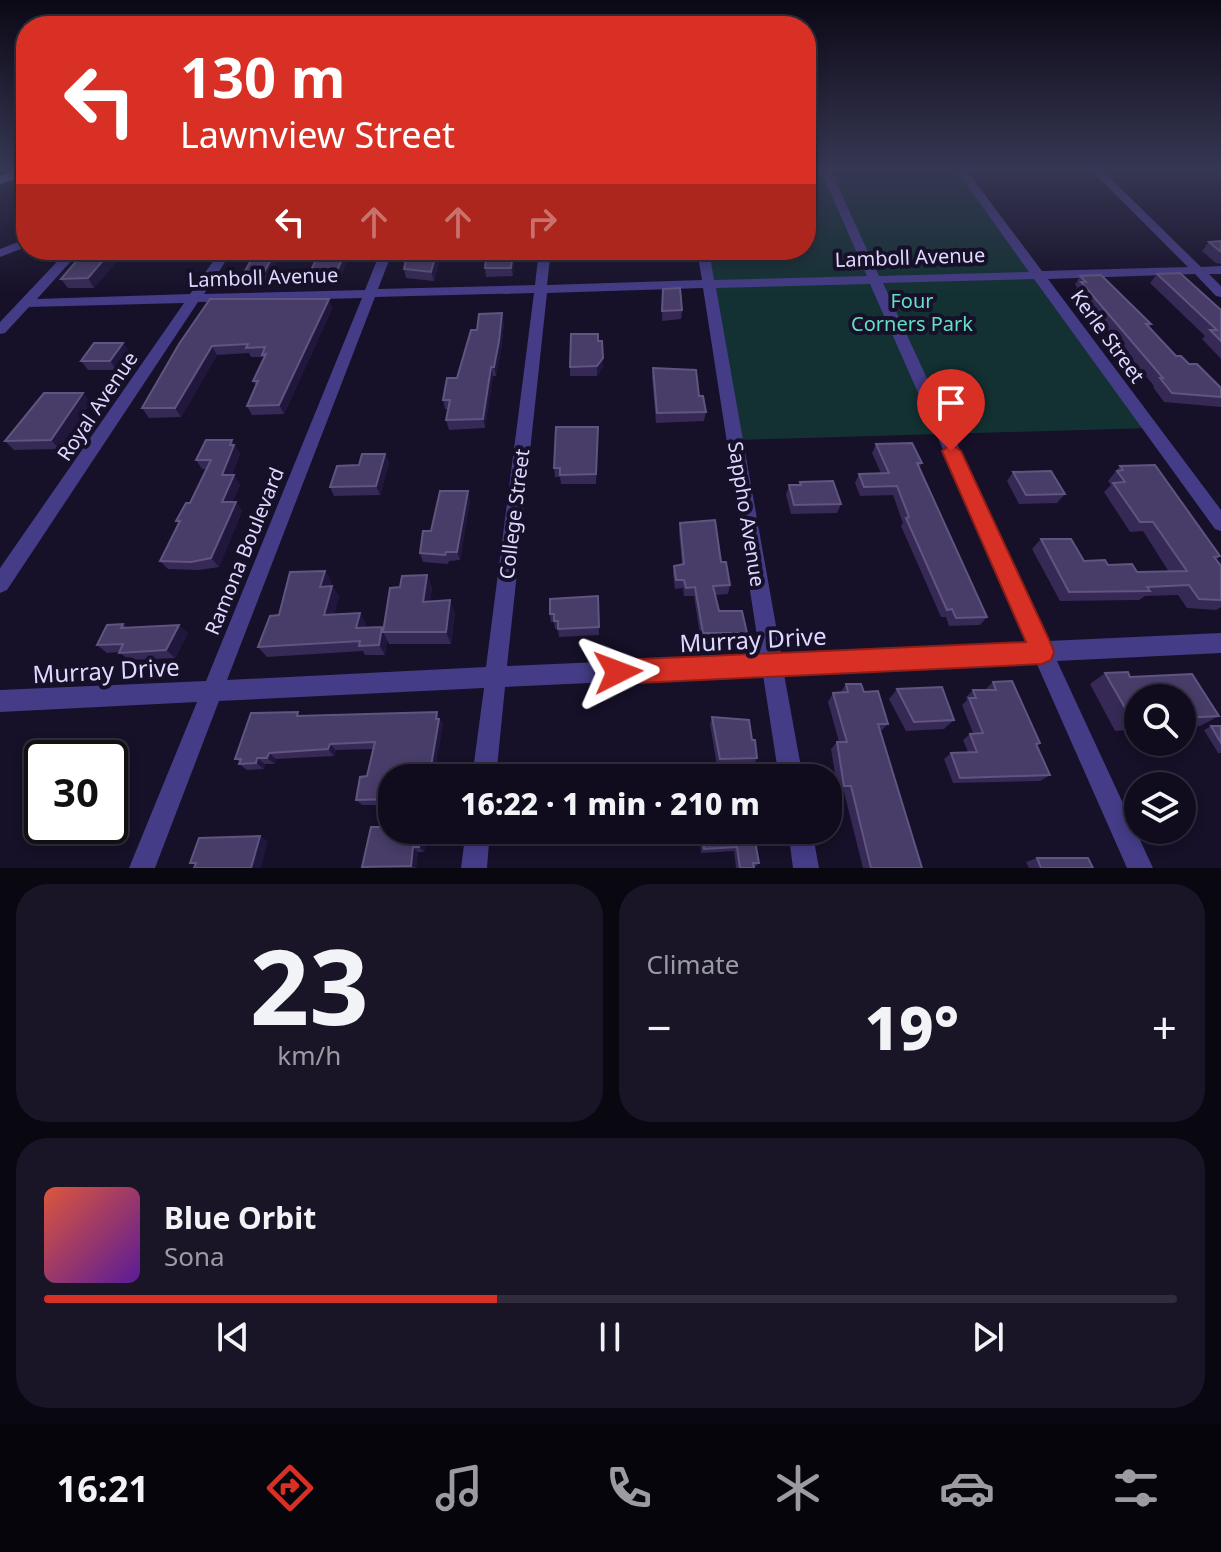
<!DOCTYPE html>
<meta charset="utf-8">
<style>
:root{--surface:#100c1e;--page:#191527;--text:#f1f3f6;--muted:#9c9ba4;--line:#302c3c;--accent:#d93025}
body{margin:0;font-family:"Noto Sans",sans-serif;background:var(--page);color:var(--text);height:100vh;display:flex;flex-direction:column;font-size:30px;white-space:nowrap}
*{box-sizing:border-box;margin:0}
p{font-size:26px;color:var(--muted)}
.icon{flex:none;width:44px;height:44px;fill:none;stroke:currentColor;stroke-width:2;stroke-linecap:round;stroke-linejoin:round}
.map{position:relative;height:868px;overflow:hidden}
.side{display:flex;flex-direction:column;gap:16px;padding:16px;background:#090710;flex:1}
.side>*{flex:none}
.hud{position:absolute;left:16px;top:16px;width:800px;height:244px;border-radius:32px;box-shadow:0 4px 12px #0003,0 0 0 2px var(--line);background:#d93025;color:#fff;overflow:hidden}
.buttons{position:absolute;left:1124px;top:684px;display:grid;gap:16px}
.buttons a{display:grid;place-items:center;width:72px;height:72px;border-radius:50%;background:var(--surface);box-shadow:0 4px 12px #0003,0 0 0 2px var(--line);font-size:40px}
.speed{position:absolute;left:24px;top:740px;display:flex;gap:16px;font-size:40px;font-weight:700;text-align:center}
.speed>*{display:grid;place-content:center;width:104px;height:104px;border-radius:50%;background:var(--surface);box-shadow:0 4px 12px #0003,0 0 0 2px var(--line);line-height:1}
.speed .limit{border:4px solid #111;border-radius:12px;background:#fff;color:#111}
.pin{position:absolute;display:grid;place-items:center;width:68px;height:68px;color:#fff;margin:-82px -34px;border-radius:50% 50% 50% 0;rotate:-45deg;box-shadow:0 0 8px #0007}
.pin .icon{rotate:45deg}
.me{position:absolute;width:88px;margin:-44px;rotate:87deg;stroke-linejoin:round;filter:drop-shadow(0 0 6px #0008)}
.turn{display:flex;align-items:center;gap:28px;height:168px;padding:0 32px;font-size:36px}
.turn .icon{width:104px;height:104px;stroke-width:2.5}
.turn b{display:block;font-size:56px;line-height:68px}
.lanes{display:flex;align-items:center;height:76px;padding:0 32px;background:#0003;justify-content:center;gap:40px;direction:ltr}
.lanes .off{opacity:.35}
.big{font-size:60px;font-weight:800;line-height:1.1}
.side .tile{flex:1;display:flex;flex-direction:column;justify-content:center;gap:12px;min-width:0;padding:0 28px;border-radius:32px;background:var(--page)}
.side .dial{align-items:center;gap:0}
.dial b{font-size:104px;line-height:1}
.song{display:flex;align-items:center;gap:24px}
.cover{width:96px;height:96px;border-radius:12px;background:linear-gradient(135deg,hsl(10 70% 55%),hsl(270 70% 35%))}
.played{height:8px;border-radius:4px;background:linear-gradient(90deg,var(--accent) 40%,var(--line) 40%)}
.keys{display:flex;justify-content:space-around;direction:ltr}
.heat{display:flex;justify-content:space-between;align-items:center;font-size:44px;direction:ltr}
.side .tiles{flex:1;display:grid;gap:16px;grid-template-columns:1fr 1fr}
.tile:last-child{grid-column:span 2}
.trip{position:absolute;left:378px;top:764px;width:464px;height:80px;border-radius:32px;background:var(--surface);box-shadow:0 4px 12px #0003,0 0 0 2px var(--line);font-weight:800;line-height:80px;text-align:center}
.tab-bar{display:flex;height:128px;justify-content:space-around;align-items:center;background:#06050c;color:var(--muted)}
.tab-bar .icon{width:56px;height:56px}
.tab-bar .current{color:var(--accent)}
.tab-bar b{font-size:36px;color:var(--text)}
.map>svg:first-child{display:block}
.green{fill:#133132}
.lines{fill:none;stroke-linecap:round;stroke-linejoin:round}
.minor{fill:#443c86;fill-rule:evenodd}
.secondary{fill:#7d70fd;fill-rule:evenodd}
.wall{fill:#362956}
.shaded-wall{fill:#21173c}
.building{fill:#483c68;stroke:#605480;stroke-width:2}
.route{fill:#d93025;stroke:#8d1f18;stroke-width:2}
.labels{text-anchor:middle;dominant-baseline:central;stroke-width:8;stroke-linejoin:round;paint-order:stroke}
.street-label{font-size:20px;fill:#dfd8ff;stroke:#161028}
.park-label{font-size:20px;fill:#63dfc9;stroke:#161028}
.near-street-label{font-size:24px;fill:#dfd8ff;stroke:#161028}
</style>
<div class="map">
<svg width="1221" height="868" viewBox="0 0 1221 868">
<rect width="100%" height="100%" fill="#161028"/>
<path class="green" d="M964,173L1151,428L735,440L703,250H806V176Z"/>
<g class="lines">
<path class="minor" d="M821,171H831L879,276L1029,272L957,171H967L1042,271L1188,267L1092,171H1103L1201,267L1221,266V274H1209L1221,286V297L1216,296L1195,274L1048,279L1221,510V531L1215,529L1034,279L883,283L1048,641L1221,633V653L1057,661L1153,868H1127L1036,662L784,674L803,778H779L763,675L505,687L496,778H472L484,688L219,701L155,868H129L197,702L0,712V690L206,681L362,298L198,302L7,590L0,593V568L184,303L29,307L5,333L0,334V322L68,250H81L37,299L190,294L221,250H233L204,294L365,290L381,250H393L378,289L535,285L539,250H551L547,285L702,280L697,250H709L714,280L867,276ZM870,284L1028,642L781,654L716,288ZM703,288L760,655L507,666L547,293ZM534,293L486,667L227,680L375,297Z
M26,239V247L0,257V249Z
M466,830H490L487,868H461Z
M788,830H812L819,868H793Z"/>
<path class="secondary" d="M13,171H26V175L0,184V176Z"/>
</g>
<path class="wall" d="M1221,241V264L1216,263L1202,251L1209,242Z
M86,250H126L94,288H68L61,279Z
M321,250L340,280L335,282L313,283L309,274Z
M442,250L434,281L406,278L404,269Z
M487,250H514L513,276L486,277L485,268Z
M575,250H622V261L575,262Z
M654,250H675L674,258H655Z
M279,258L267,280L248,281L244,273Z
M1157,274L1221,310V359L1202,339L1205,336L1150,283Z
M1080,276L1151,324L1149,327L1176,356L1189,364L1221,388V407L1164,402L1153,387L1154,386L1075,291L1077,287L1075,285Z
M663,289L682,310L681,319L662,321Z
M329,299L332,309L284,414L252,415L247,406L256,386L253,381L264,359L263,357H251L249,353L217,355L181,417L149,418L142,408L179,344Z
M504,322L501,350L496,376H493L485,428L449,430L446,420L448,409H445L443,400L457,378L477,330Z
M598,341L603,367L597,376H570V367Z
M130,352L117,370H88L81,361Z
M653,368L699,396L706,412L704,421L656,423L652,377Z
M91,402L59,449L14,450L5,441Z
M598,436L596,484H561L560,477H555L554,468Z
M232,440L240,454L232,475L240,485L232,502H236L242,511L219,567L199,570L168,569L160,561L179,524L176,521L190,503L206,469H202L196,460Z
M876,444L922,463L919,468L987,617L980,625L949,626L946,617H941L901,526L903,523L893,495L860,496L855,483L859,474L881,473L872,453Z
M385,454L389,463L380,495L334,496L330,487L359,465Z
M1120,466L1220,556L1216,560L1221,566V607L1216,610L1187,608L1178,595L1145,596L1139,600L1060,601L1032,549L1041,539L1084,561L1108,565L1137,572H1169L1143,531L1130,532L1104,492L1111,485L1108,481Z
M1013,472L1065,494L1057,503L1019,504L1007,481Z
M800,482L841,504L837,513L791,514L786,495L789,485H799Z
M470,501L460,560L449,561L448,564L423,562L420,553L431,531Z
M680,523L721,562L730,585L728,594L715,595L719,611L747,633L744,641H701L694,596H684L683,588L675,589L673,574L674,566L682,564L679,532Z
M325,571L331,581L330,587L332,586L339,597L334,614L360,613L366,624L365,627L383,628L400,587L427,575L432,588L430,601L455,612L451,644H389L387,640L385,655H365L363,651L267,657L258,647L279,615Z
M598,596L599,635L559,637L558,629H555L554,622H551L550,614Z
M123,624L126,627L188,633L175,658L129,660L119,652L107,653L97,645Z
M1128,672L1130,677L1192,674L1219,716L1200,726L1182,727V698H1138V729L1115,731L1090,684L1105,673Z
M993,682L1040,743L1037,746L1050,775L1040,781L953,783L944,759L951,753L968,752L963,740L970,734L973,733L962,705L967,700L966,697L973,690H986V689Z
M846,684L864,692L888,724L880,732L922,868H863L844,792H838L831,749L837,742H839L828,702L833,693H840Z
M897,689L954,720L944,729L906,731L889,699Z
M302,716L440,719L443,725L392,778V805H362L356,800L367,776L373,749L336,750L334,756L276,759L275,764H265L264,769L247,770L239,764L240,762L235,759Z
M712,717L752,740L757,758L754,764L717,766L710,724Z
M1211,726H1221V753H1218L1204,730Z
M46,826H103L100,832L75,834L72,839L55,840L42,835Z
M392,830H426L427,831L424,852H418L416,868L362,867Z
M695,830H753L759,863L754,868H736L734,851L701,853L700,839H696Z
M1037,858L1093,868H1029L1026,862Z"/>
<path class="shaded-wall" d="M112,250H126L94,288L88,278Z
M346,250H352L340,280L335,282L332,273Z
M437,250H442L434,281L431,272Z
M513,250H514L513,276L511,268Z
M276,251L279,258L267,280L264,272Z
M329,299L332,309L284,414L279,405Z
M502,313L504,322L501,350L496,376L494,367Z
M123,343L130,352L117,370L110,361Z
M212,346L217,355L181,417L175,408Z
M603,358V367L597,376V366Z
M491,367L493,376L485,428L483,419Z
M83,393L91,402L59,449L51,440Z
M232,440L240,454L228,485L222,475L230,445Z
M385,454L389,463L380,495L376,486Z
M234,475L240,485L228,512L222,502Z
M468,491L470,501L460,560L457,552Z
M236,502L242,511L219,567L211,558Z
M325,571L331,581L327,597L320,587Z
M427,575L432,588L428,614L423,602Z
M332,586L339,597L331,625L324,615Z
M450,600L455,612L451,644L446,632Z
M360,613L366,624L362,638L356,628Z
M179,625L188,633L175,658L166,650Z
M382,627L383,632L387,640L385,655L379,645Z
M437,712L443,725L434,778H429Z
M330,744L336,750L334,756L328,749Z
M269,753L276,759L275,764L267,758Z
M257,758L265,764L264,769L256,763Z
M110,783L119,788L110,808Z
M88,826H103L100,832L88,827Z
M62,829L75,834L72,839L59,834Z
M422,830H426L427,831L424,852L419,847Z
M260,836L268,841L261,868H251Z
M413,847L418,852L416,868L411,866Z"/>
<path class="building" d="M1221,241V252L1209,242Z
M86,250H112L88,278L61,279Z
M321,250H346L337,271L332,273L309,274Z
M408,250H437L431,272L404,269Z
M487,250H513L511,268H485Z
M575,250H622V252L575,254Z
M256,251H276L264,272L244,273Z
M1180,273L1221,310V341L1210,330H1217L1157,274Z
M1101,275L1151,324H1146L1176,356H1181L1189,364H1197L1221,388V397L1172,393L1160,378H1163L1081,282H1086L1080,276Z
M680,288L682,310L662,311L663,289Z
M210,299H329L279,405L247,406L258,381H253L266,354L262,355L265,347L246,348L248,344L212,346L175,408H142L179,344Z
M502,313L499,341L494,367H491L483,419L446,420L450,400H443L447,378H457L471,330H477L479,314Z
M571,334H598V341H602L603,358L597,366L570,367Z
M94,343H123L110,361H81Z
M653,368L696,370L699,396H703L706,412L657,413Z
M44,393H83L51,440L5,441Z
M556,427H598L596,474L560,475V468H554Z
M206,440H232L230,445H234L222,475H234L222,502H236L211,558L191,562L160,561L180,521H176L186,503H190L211,460H196Z
M912,443L922,463H917L987,617L956,618L952,609L947,610L906,518L909,517L897,486L864,487L859,474L889,473L876,444Z
M362,454H385L376,486L330,487L337,466L359,465Z
M1155,465L1220,556L1214,557L1221,566V600L1199,599L1189,585L1147,587L1150,591L1069,592L1041,539H1071L1084,561L1105,560L1108,565L1132,564L1137,572L1187,571L1153,522H1140L1113,483L1125,482L1117,471L1123,470L1120,466Z
M1051,471L1065,494L1026,495L1013,472Z
M833,481L841,504L794,505L789,485H801L800,482Z
M440,491H468L457,552H446L445,555L420,553L423,531H431Z
M715,520L721,562H726L730,585L713,586L719,611H742L747,633H703L695,587L686,588L684,580H676L674,566L684,564L680,523Z
M325,571L320,587L332,586L324,615L360,613L356,628L382,627L379,645L359,646L360,641L258,647L270,616L279,615L290,572Z
M427,575L423,602L450,600L446,632H383L390,588L400,587L402,576Z
M598,596L599,627L558,629V621H554V614H550V599Z
M123,624L121,628L179,625L166,650L119,653L123,644L97,645L107,625Z
M1128,672L1130,677L1192,674L1219,716L1182,718V698H1138V720H1132L1105,673Z
M1012,681L1040,743L1036,744L1050,775L960,778L951,753L977,752L970,734L983,733L969,698H976L973,690H996L993,682Z
M846,684H861L864,692L878,691L888,724H878L922,868H871L851,786H844L837,742H847L833,693L848,692Z
M942,687L954,720L914,722L897,689Z
M298,712L297,716L437,712L436,719H439L429,778H392V799L356,800L360,777L367,776L375,742L330,744L328,749L269,753L267,758H257L256,763L239,764L241,759H235L251,713Z
M712,717L749,720L752,740H755L757,758L720,759Z
M1211,726H1221V743Z
M42,791V805H36Z
M46,826H88V827L62,829L59,834L42,835Z
M371,827H392V830H422L419,847H413L411,866L362,867Z
M698,830H753L759,863H753L754,868H740L737,847L704,849L702,835H698Z
M260,836L251,868H194L196,863H190L199,838Z
M1037,858H1088L1093,868H1041Z"/>
<linearGradient id="sky" x2="0" y2="1"><stop stop-color="#0c0916"/><stop offset="0.58" stop-color="#363753"/><stop offset="1" stop-color="#363753" stop-opacity="0"/></linearGradient>
<rect width="1221" height="293" fill="url(#sky)"/>
<path class="route" d="M951,444L961,451L1051,644L1054,652L1051,660L1042,664L618,684L610,680L606,672L610,663L618,660L1026,642L942,451Z"/>
<g class="labels">
<g class="street-label">
<text transform="translate(910 257) rotate(-2)">Lamboll Avenue</text>
<text transform="translate(263 277) rotate(-2)">Lamboll Avenue</text>
<text transform="translate(1108 336) rotate(54)">Kerle Street</text>
<text transform="translate(97 406) rotate(-56)">Royal Avenue</text>
<text transform="translate(514 514) rotate(-83)">College Street</text>
<text transform="translate(747 514) rotate(81)">Sappho Avenue</text>
<text transform="translate(244 551) rotate(-68)">Ramona Boulevard</text>
</g>
<g class="park-label">
<text x="912" y="300">Four<tspan x="912" dy="23">Corners Park</tspan></text>
</g>
<g class="near-street-label">
<text transform="translate(753 639) rotate(-3)">Murray Drive</text>
<text transform="translate(106 670) rotate(-3)">Murray Drive</text>
</g>
</g>
</svg>
<div class="buttons">
<a><svg class="icon" aria-label="search" viewBox="0 0 24 24"><circle cx="10" cy="10" r="6"/><path d="M15 15l6 6"/></svg></a>
<a><svg class="icon" aria-label="layers" viewBox="0 0 24 24"><path d="M12 4l9 5-9 5-9-5zM3 14l9 5 9-5"/></svg></a>
</div>
<div class="speed"><div class="limit">30</div></div>
<div class="pin" style="left:951px;top:451px;background:#d93025"><svg class="icon" aria-label="arrive" viewBox="0 0 24 24"><path d="M6 21V4h12l-3 4 3 4H6"/></svg></div>
<svg class="me" style="left:618px;top:672px" viewBox="-20 -20 40 40"><path d="M0-17L14 15 0 8-14 15z" fill="#d93025" stroke="#fff" stroke-width="4"/></svg>
<div class="trip">16:22 · 1 min · 210 m</div>
<div class="hud">
<div class="turn"><svg class="icon" aria-label="left" viewBox="0 0 24 24"><path d="M17 20v-9H6M10 6l-5 5 5 5"/></svg><div><b>130 m</b>Lawnview Street</div></div>
<div class="lanes"><svg class="icon" aria-label="left" viewBox="0 0 24 24"><path d="M17 20v-9H6M10 6l-5 5 5 5"/></svg><svg class="icon off" aria-label="ahead" viewBox="0 0 24 24"><path d="M12 20V5M6 11l6-6 6 6"/></svg><svg class="icon off" aria-label="ahead" viewBox="0 0 24 24"><path d="M12 20V5M6 11l6-6 6 6"/></svg><svg class="icon off" aria-label="right" viewBox="0 0 24 24"><path d="M7 20v-9h11M14 6l5 5-5 5"/></svg></div>
</div>
</div>
<section class="side">
<div class="tiles">
<div class="tile dial"><b>23</b><p>km/h</p></div>
<div class="tile"><p>Climate</p>
<div class="heat"><a>−</a><b class="big">19°</b><a>+</a></div>
</div>
<div class="tile">
<div class="song"><i class="cover"></i><div><b>Blue Orbit</b><p>Sona</p></div></div>
<div class="played"></div>
<div class="keys"><svg class="icon" aria-label="previous" viewBox="0 0 24 24"><path d="M18 5L8 12l10 7zM5 5v14"/></svg><svg class="icon" aria-label="pause" viewBox="0 0 24 24"><path d="M8 5v14M16 5v14"/></svg><svg class="icon" aria-label="next" viewBox="0 0 24 24"><path d="M6 5l10 7-10 7zM19 5v14"/></svg></div>
</div>
</div>
</section>
<nav class="tab-bar">
<b>16:21</b>
<svg class="icon current" aria-label="directions" viewBox="0 0 24 24"><path d="M12 3l9 9-9 9-9-9zM9 14v-3h6M13 9l2 2-2 2"/></svg>
<svg class="icon" aria-label="music" viewBox="0 0 24 24"><path d="M9 18V5l10-2v13"/><circle cx="6" cy="18" r="3"/><circle cx="16" cy="16" r="3"/></svg>
<svg class="icon" aria-label="phone" viewBox="0 0 24 24"><path d="M5 4h4l2 5-3 2q2 4 5 5l2-3 5 2v4C11 20 4 13 5 4z"/></svg>
<svg class="icon" aria-label="climate" viewBox="0 0 24 24"><path d="M12 3v18M4 7l16 10M4 17L20 7"/></svg>
<svg class="icon" aria-label="car" viewBox="0 0 24 24"><path d="M5 17H2v-5l4-1 3-4h7l3 4 3 1v5h-3M9 17h6M6 11h13"/><circle cx="7" cy="17" r="2"/><circle cx="17" cy="17" r="2"/></svg>
<svg class="icon" aria-label="filters" viewBox="0 0 24 24"><path d="M4 7h16M4 17h16"/><circle cx="9" cy="7" r="2"/><circle cx="15" cy="17" r="2"/></svg>
</nav>
